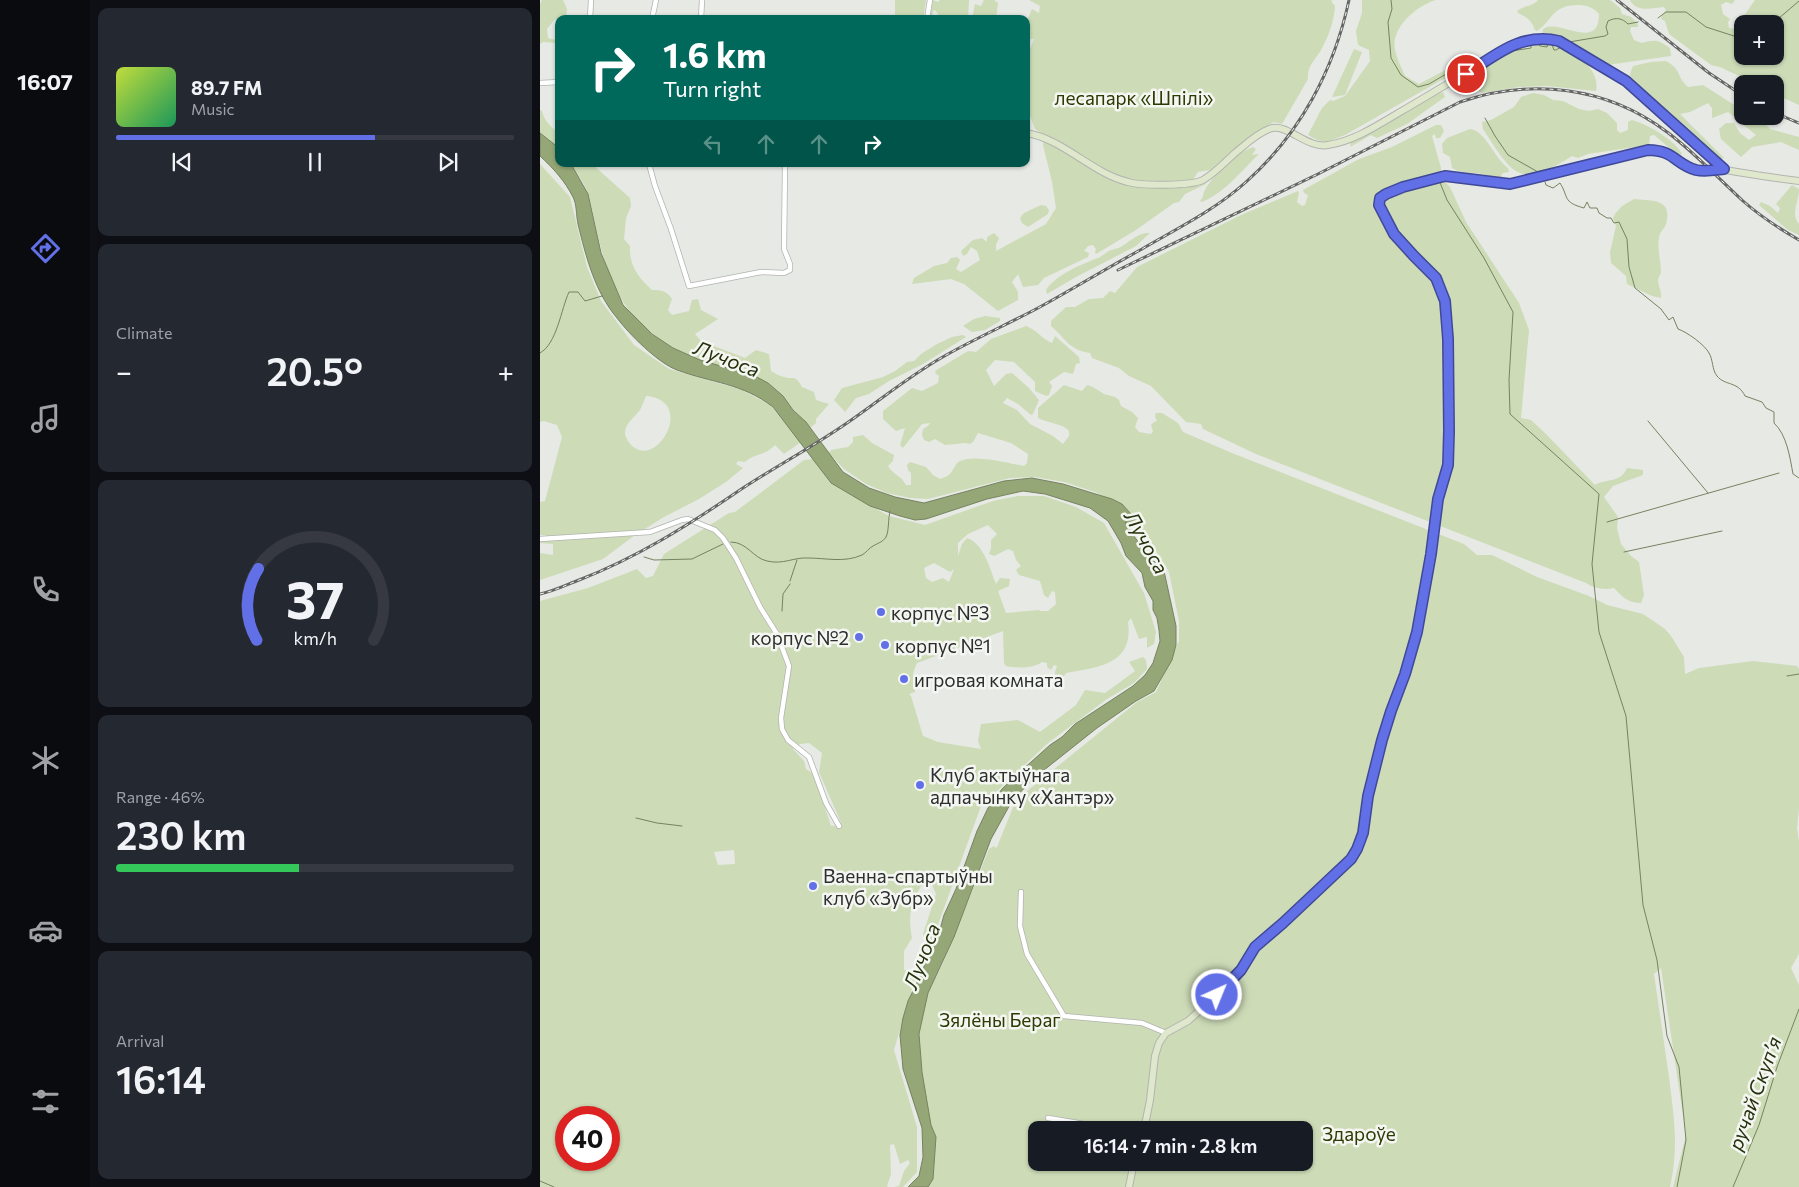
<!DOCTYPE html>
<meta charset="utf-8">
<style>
:root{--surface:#171b24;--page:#242831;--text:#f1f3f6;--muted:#9ea1a6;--line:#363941;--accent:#6270e8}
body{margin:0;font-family:Commissioner,sans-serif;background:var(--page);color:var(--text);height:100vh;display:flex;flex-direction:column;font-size:19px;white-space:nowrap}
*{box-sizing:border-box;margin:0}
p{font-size:16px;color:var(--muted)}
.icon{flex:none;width:28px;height:28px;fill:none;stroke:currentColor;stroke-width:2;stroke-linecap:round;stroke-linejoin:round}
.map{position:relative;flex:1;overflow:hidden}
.drawer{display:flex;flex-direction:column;gap:8px;padding:8px;background:#0d0f14;width:450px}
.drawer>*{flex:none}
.guide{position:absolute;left:15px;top:15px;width:475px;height:152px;border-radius:10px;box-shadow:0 1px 4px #0004;background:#00695c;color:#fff;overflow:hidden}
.fabs{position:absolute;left:1194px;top:15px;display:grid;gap:10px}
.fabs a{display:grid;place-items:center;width:50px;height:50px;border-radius:10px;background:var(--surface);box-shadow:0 1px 4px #0004;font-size:25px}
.speed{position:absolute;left:15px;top:1106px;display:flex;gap:10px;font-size:25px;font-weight:700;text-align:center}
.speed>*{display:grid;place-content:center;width:65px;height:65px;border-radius:50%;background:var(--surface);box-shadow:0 1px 4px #0004;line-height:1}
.speed .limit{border:8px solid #d22;background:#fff;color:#111}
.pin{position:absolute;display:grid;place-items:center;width:42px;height:42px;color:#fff;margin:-21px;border:2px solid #fff;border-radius:50%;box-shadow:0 1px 5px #0007}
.me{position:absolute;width:55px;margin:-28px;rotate:44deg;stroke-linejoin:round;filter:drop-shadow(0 0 4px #0008)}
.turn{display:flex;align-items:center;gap:18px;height:105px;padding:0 25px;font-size:22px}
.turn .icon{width:65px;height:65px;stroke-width:2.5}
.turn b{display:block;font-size:35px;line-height:42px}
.lanes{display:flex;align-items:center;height:48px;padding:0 25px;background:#0003;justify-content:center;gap:25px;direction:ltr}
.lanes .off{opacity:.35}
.big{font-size:38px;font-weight:600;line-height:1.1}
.drawer .widget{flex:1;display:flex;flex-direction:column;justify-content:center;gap:8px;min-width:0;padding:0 18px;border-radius:10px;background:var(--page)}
.drawer .dial{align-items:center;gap:0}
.dial svg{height:130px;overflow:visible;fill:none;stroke:var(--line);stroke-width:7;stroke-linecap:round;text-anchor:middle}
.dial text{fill:var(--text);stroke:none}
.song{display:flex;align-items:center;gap:15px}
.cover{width:60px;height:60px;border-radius:8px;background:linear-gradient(135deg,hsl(70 70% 55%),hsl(150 70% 35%))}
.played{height:5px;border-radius:2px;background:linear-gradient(90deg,var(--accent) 65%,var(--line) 65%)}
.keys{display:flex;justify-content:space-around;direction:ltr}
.heat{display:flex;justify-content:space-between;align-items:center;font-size:28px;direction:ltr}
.charge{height:8px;border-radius:4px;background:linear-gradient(90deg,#34c759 46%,var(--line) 0)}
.trip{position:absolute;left:488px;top:1121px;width:285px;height:50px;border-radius:10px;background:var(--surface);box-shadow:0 1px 4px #0004;font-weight:600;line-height:50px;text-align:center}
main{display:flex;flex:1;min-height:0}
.tab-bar{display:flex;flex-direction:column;width:90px;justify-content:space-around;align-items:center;background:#090b0e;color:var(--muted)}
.tab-bar .icon{width:35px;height:35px}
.tab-bar .selected{color:var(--accent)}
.tab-bar b{font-size:22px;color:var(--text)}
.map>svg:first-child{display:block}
.green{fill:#cddbb7;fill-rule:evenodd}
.water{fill:#95a776;stroke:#768360}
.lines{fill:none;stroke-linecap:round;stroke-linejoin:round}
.stream{stroke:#768360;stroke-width:1}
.street-casing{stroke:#b2b4b0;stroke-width:6}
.secondary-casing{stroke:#b2b4b0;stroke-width:8}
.street{stroke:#fff;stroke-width:4.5}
.secondary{stroke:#dfe8cc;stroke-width:6}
.rail-casing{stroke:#666765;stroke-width:3}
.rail{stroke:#f4f6f2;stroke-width:1;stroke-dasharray:4;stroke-linecap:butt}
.route-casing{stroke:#404997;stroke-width:12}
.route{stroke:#6270e8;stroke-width:9}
.poi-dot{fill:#6270e8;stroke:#f4f6f2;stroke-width:2}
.labels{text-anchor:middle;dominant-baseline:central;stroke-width:5;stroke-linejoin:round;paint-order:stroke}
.park-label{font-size:19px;fill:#2b3b01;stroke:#f4f6f2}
.poi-label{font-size:19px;fill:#2d2e2d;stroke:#f4f6f2;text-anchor:start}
.water-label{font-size:20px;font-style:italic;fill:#25310b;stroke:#f4f6f2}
</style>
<main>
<nav class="tab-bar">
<b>16:07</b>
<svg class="icon selected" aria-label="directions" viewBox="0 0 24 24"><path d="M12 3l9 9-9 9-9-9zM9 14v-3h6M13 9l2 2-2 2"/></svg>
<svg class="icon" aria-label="music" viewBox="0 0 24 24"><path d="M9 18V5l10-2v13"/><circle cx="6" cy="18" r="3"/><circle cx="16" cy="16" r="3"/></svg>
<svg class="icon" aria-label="phone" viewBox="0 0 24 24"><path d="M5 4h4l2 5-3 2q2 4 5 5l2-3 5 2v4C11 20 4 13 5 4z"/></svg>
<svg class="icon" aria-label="climate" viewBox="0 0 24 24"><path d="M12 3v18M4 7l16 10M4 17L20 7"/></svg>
<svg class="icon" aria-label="car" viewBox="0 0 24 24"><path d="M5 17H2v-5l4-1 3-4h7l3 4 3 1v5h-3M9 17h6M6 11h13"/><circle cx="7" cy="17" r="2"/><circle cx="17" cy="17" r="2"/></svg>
<svg class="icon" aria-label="filters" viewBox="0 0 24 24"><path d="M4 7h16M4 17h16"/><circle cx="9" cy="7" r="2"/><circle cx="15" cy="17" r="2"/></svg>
</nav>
<section class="drawer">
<div class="widget">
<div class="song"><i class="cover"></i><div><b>89.7 FM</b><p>Music</p></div></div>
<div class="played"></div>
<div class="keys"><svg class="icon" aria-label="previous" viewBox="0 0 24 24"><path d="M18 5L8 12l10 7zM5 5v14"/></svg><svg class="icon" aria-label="pause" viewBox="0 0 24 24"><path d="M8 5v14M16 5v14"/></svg><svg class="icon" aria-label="next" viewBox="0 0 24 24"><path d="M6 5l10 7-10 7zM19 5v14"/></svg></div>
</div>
<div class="widget"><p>Climate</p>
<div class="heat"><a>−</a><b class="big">20.5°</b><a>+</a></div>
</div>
<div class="widget dial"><svg viewBox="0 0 100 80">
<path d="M14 69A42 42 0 1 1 86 69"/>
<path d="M14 69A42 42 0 0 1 15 25" stroke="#6270e8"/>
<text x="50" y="56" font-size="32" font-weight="700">37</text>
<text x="50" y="72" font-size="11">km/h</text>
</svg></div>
<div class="widget"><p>Range · 46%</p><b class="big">230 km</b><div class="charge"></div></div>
<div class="widget"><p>Arrival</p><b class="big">16:14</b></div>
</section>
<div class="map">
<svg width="1259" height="1187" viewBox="0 0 1259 1187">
<rect width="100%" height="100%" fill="#e7e9e5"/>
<path class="green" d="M2,0H23L27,9L26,19H19V21L15,19L7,29L8,38L17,40V43L3,42L0,44V4Z
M355,0H386L383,19H355Z
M393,0L398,2L400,0H429L428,19H402L395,10L393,11L392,19H390Z
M444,0H454L458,3L456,19H432L435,4L441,6Z
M489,0H793L791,1L795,6C794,19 790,33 784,44C779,57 766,65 768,79L742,124L734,122L716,132L670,170L658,172L649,186H659L664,182L666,184L645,194L639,202L634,203L596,230L556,254L555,252L556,249L553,245L548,246L544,251L549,253L548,257L504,278L498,285L483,287L478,274L472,282L478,292V300L458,311L424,284L411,279L372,284L374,278L394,266L407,263L411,258L417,257L420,260L416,269L421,272L440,260L437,251L431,247L427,254L423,256L421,251L433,240L442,238L447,242V237L454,233L459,238L456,245V251L506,224L516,208L512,182L503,145L504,135L495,129L486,105V97L489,90L486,81V59L494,39H488L486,23L492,9L499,13L500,6Z
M822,0H896C879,5 859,21 855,39C852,50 861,66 865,76L879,84L915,65L921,69L805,135C787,142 785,145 768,135L782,108L790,100L793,101L805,96L830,61L829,50L818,45L816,31L822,13Z
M998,0H1070L1080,8L1082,14L1091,17L1098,24V27H1091L1090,31L1094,40L1102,43C1116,39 1118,40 1130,48L1131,56L1067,65L1020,37L1002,34L1003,29C1018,17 1059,53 1059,14C1053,7 1046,5 1038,5C1012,5 1012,21 997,31L994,29C993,21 985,16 978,13L977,11C983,6 994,6 998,0Z
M1090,0H1195L1192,4L1186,2L1181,5L1183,14L1190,19L1188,22L1189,28L1195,29L1215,0H1259V105L1235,94V84H1216L1180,67L1171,65L1129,34L1125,21L1121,19L1122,15L1126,10L1124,7C1113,8 1096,13 1090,0ZM1202,24H1235V56H1202Z
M1012,40C1030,51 1061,66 1056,91L1007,86L979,87L942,93L932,88L930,78L975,48H989L1002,42Z
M814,49L822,52L805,95L792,97Z
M1126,61C1142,70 1136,76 1148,87L1163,85L1202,110V116H1214L1222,120L1230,129L1259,137V150L1241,142L1212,147L1201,157L1181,139L1179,129L1186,123H1194L1200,133L1209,140L1216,135L1188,112L1172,118V108L1168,103L1150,112L1140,114L1184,158L1179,160L1092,83L1090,74L1093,66L1111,62Z
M903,92L905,97L867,124L837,138L831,135L810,147L811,141L838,129L857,116L884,100Z
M993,93L1004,95L1013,100L1023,101L1039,109L1049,111L1058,109L1067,113L1077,123V130L1080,133L1088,130V122L1092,120C1107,124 1135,140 1142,154L1139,156L1114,135L1110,136L1109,145L1048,154L1038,158L1032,156C979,190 973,175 943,129L942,122L951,120L974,107L981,97Z
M0,110L2,111C4,121 11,127 19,133V148L0,133Z
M896,125H901L904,131L900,138H896L895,134L892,136L901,168V172L892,176V180L905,182L910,187L926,222L979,303L989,330L981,418L991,420L1006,434L1055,485C1066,478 1080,484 1087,468L1103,470V475L1073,486L1064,497L1078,517L1077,528L1081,544L1091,556L1099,562L1104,595L1101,603C1089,603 1082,597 1074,588C1064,590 1055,589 1046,583L716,454L663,429L661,424L646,422L611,386L589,376L579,368L552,358L550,353C529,350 525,338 511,326V321L526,307H535L549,299L563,298L570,291L575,293L597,267L701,215L758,191L759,193L757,202L762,206L765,205L768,195L764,193L763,190L819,159L852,147Z
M930,129C946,131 954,158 968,168L969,172L963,173L961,175L962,181C955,179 950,176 943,174C932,172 922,174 912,168L910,157L903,153L902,144L907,138Z
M713,147L716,149L712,155L719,154C701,171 686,192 662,202L660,201L663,197C663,185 688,162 699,154C703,151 708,149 713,147Z
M0,164L30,197L47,267L61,301L94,345L129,369L202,390L230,405L261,442L244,454L235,445C225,456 215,453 205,462L198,461L196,464L203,468L186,482L159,499L124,517L95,535L63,559L0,580V553L13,555V544L0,543L6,535H0V502L5,501L22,437L17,425L4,421L0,422ZM106,396C156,400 118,469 92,446C89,443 85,437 85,433C85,423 95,417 100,410C102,406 104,401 106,396Z
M31,164H52L90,198L91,206L86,218L84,239L90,246C89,266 98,277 112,290C122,290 127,291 132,299L128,310L132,315L149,311L152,300L158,299L161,310L178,319L155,334L161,341L205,358L216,350L229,354L231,371C235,373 239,376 244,377C254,380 255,374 262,387L274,392L276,400L289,404L276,419V423L270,428C266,421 260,417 255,411C242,398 232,384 215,376C198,368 178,366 160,360C136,352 115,338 97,319C71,293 63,258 55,223C53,214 51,203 48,193C44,183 37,173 31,164Z
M1252,185L1259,189C1259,202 1250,214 1259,224V235L1248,230L1219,205L1221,202L1230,206L1238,213L1240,208L1236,204Z
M1094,199C1112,201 1133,198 1126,224C1124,229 1120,232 1119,237C1117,249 1121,261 1121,273C1114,283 1122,287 1121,298L1112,296L1087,284L1086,276L1071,263L1070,252L1076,226L1073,218L1075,214L1082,206Z
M501,205L506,206L509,210L508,214L488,227L482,223L480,218L484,213Z
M606,233H610L596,246L536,277L507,294L506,290C517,274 540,265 558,258C563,256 566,252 571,250C574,249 576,249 579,248C588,243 595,235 606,233Z
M445,316L460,318V321L445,330L432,332L423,326L434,319Z
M486,326C497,330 502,339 512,343L515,336L539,357L540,363L536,364L533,374L524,372L509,382L512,386L509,395L506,396L495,391V382L474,362L455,360L446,370L454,386L466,374L472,373L489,388L499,400L493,414L491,415L478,404L467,398L463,403L477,410L490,424L513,436L523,444L529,436V431C522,423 507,423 498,418V408L524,385L542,391L547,385L553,387L564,394L575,397L579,400L581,406L592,412L598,418L595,427L599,432L611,434L613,431L611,425L614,422L617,421L615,416L616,413H622L638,423L643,432L692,453L924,544L937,555H952L997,577L1049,596L1067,605L1103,614L1125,629L1131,636L1144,657L1145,674L1159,668L1213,661L1257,666L1259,669V808L1257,828L1259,841V954L1251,968L1259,985V1187H1133L1146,1135L1121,968L1114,974C1119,1008 1124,1043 1129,1077C1134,1118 1139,1146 1130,1187H388L393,1179L396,1137L391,1125L382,1072L379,1034L388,993L403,963L449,849L454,846L456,848L457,847L476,800L597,702L616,692L639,641V621L629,572L606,535L584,506L555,492L524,482L495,477L470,478L388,499L370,498L347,493L326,484L304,469L289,453L291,450L308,447L313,442V437L323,435L332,443L354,455L353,461L348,466C353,475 361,475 366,485H371V473L368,470L367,465L370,462L386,467L393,475L400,479C403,478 408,476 410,474C414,469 415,464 420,461C435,454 468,463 484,466L487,463L488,454L471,443L438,433L433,442L430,444L425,443L405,445L395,439L389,442L384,440L382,435L383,429L388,426L390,423L382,424L363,448L360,445L365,428L356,431L343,419V411L372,388L382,391L398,383L399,376L396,374L395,371L428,351L436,352L451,339ZM496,1130H764V1162H496Z
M423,335L426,337L383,364L349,381L329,394L316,398L305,412L294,400L302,388L343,377L355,371L367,362L374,361L381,354L397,344L412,337Z
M273,459L290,483L349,516L385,525L453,501L478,496H504L536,507L564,523L604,593L616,632L614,644L607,648V637L599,639L591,618L588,622C594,665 558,667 526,673L521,681L516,680L515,672L517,666L514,665L511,670L507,667V663L502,662C493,669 476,668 466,666L464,663L463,631L377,663L373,673L375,692L369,694L371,696L383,736L398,742L441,749L438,741L441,724L478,720L500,732L536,705L545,690L565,693L595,671L589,662L603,657L606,660L607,669L594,683L567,699L508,743L441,806L396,930L391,941L385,940L383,934L396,894L392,885L381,886C370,906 368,916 372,938L364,951V970L377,972L354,1050L377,1127V1172L363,1187H354L359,1186L364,1171L370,1163L368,1160L360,1164L354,1144L350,1145L351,1174L347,1186L348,1187H0V601L48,588L97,569L106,578L113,576L124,554L189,513L195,512L264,460ZM448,525L457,534L451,540V548L449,554L454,556L468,549L473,551L476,560L481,566L476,570L479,575L500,581L504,595L508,598L512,591L515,592L516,604L508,611H500L499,610L466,613L458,591L469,586L470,579L460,578L456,584C450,569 444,544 427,538L422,544L418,556V543L428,534ZM394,563L410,572L414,569L409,582L403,578L392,582L386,578L384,568ZM269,743L282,753L279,772L302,825L291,826L274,774L266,769L264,761L253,749L260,744ZM194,850L195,864L178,865L174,852ZM26,1118H69V1160H26Z"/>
<path class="water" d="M0,133L19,148V164H31L48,194L61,253L83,305L112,334L133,348L160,360L215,376L228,383L243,396L253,410L266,422L303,472L329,488L355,497L384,503L464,481L492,478L523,484L572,499L582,504L591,514L609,540L607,542L595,528L585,522L600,545L603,555L620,565L624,571L636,626V645L632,660L614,691L596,701L557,728L494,778L472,801L451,839L414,937L388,993L379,1034L382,1072L391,1125L396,1137L393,1179L388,1187H368L379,1176L383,1157L382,1128L363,1069L360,1035L363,1018L368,1001L383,970L388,952L399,933L404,915L416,889L437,831L448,808L462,789L481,771L510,745L522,737L535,724L593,686L605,675L613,663L620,641L619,630L617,618L613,610V601L605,587L602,573L586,556L581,543L568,521L550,508L505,494L483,491L447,499L386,519L375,520L360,516L330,506L291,483L233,407C202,383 172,383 137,370C118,363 89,334 77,318C55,292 46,257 38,224C36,215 37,205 33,197C25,181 13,168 0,156Z"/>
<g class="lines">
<path class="stream" d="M851,0L852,9L848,22L851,58L861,75L878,87L889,84L913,70L919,72
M1118,18L1126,12H1146L1166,27L1197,37L1202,34
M1228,24L1238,19L1259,1
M996,42L1000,46L1007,47L1008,43
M1011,42L1014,50H1016L1021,47
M1029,42L1065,36L1068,34L1066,27L1068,21C1076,17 1082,18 1088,24L1098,22
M965,52L991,48V43
M930,84L929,79L960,56
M945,118L955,136L968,155L998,172
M899,180L907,200L944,258L973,312L969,380L970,414L1059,494L1052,564L1059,632L1086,716L1103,905L1117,960L1127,1036L1139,1067L1146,1140L1137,1187
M1005,182L1006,185L1013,188L1020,183C1029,197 1022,202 1044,208L1047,202L1050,208H1057L1059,213L1067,218H1071L1074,223L1079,222L1087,239L1089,267L1095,288L1121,309L1129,320L1133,317L1138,329C1147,332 1165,345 1169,353C1173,359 1172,370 1177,376C1185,386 1198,381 1205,396L1222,402L1226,408L1234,412V423C1247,435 1250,458 1253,474L1259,478
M0,353C17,344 21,309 29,292H38L45,301L62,296
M1108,421L1168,493
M1067,522L1239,473
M191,542C207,542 213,558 227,561C243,565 254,557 268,558C286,558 304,563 322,555C326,553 329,548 333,546C338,543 343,542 346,537C349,532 348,519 350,511
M1084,552L1182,531
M104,557L114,560L152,559L183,544
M250,581L257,560
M242,611L243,594L250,584
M1247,676L1259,674
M96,818L117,823L142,826
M0,1181L14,1187
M1193,1187L1219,1125L1237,1067L1259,1009"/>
<g class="street-casing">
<path id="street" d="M50,19L51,0
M112,19L116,0
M161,19L162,0
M387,19L390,0
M0,83L19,82
M109,164L115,186L131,229L149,286L221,272L244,273L250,270V264L244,249L245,164
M0,539L110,532L142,520L148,519L175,530L183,538L196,558L220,607L237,634L249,666L241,718L242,729L248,740L269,757L286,803L299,826
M481,892L480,926L487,954L524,1016L602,1023L626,1033
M508,1118L580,1130"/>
</g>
<g class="secondary-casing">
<path id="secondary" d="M486,133C524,139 551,173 588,182C602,186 651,186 663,180C675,173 685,162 695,153C705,145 716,134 729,129C747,122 766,149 788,145C814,141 838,125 860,112C896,91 932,69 967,48C985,40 1000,37 1019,41L1086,81L1184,169
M604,1130L610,1100L615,1056L619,1043L626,1033L648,1021L677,995L701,970L715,947L743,923L811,859L817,849L823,833L828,795L842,741L851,711L865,674L877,632L891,554L898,499L907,465L909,431V339L905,301L896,278L874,256L854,234L839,205L840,198L845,194L863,187L905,175L970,184L1108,151C1134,151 1133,163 1154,169C1164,173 1175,168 1185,170C1210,174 1234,178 1259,181
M589,1187L594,1162"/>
</g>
<use href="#street" class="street"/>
<use href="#secondary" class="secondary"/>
<g class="rail-casing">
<path id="rail" d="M1077,0L1169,73L1202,95
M1235,113L1259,123
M578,270L778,174L920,102C991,78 1066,86 1127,132C1154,152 1178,178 1203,201C1220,216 1240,229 1259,240
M0,594C14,591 26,585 39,580C96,558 147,526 197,492C233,468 271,448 307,423C339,401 368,377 401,358C432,340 466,325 498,308C533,289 567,268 602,249C638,228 675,210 706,182C760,134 794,70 809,0"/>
</g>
<use href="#rail" class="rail"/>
</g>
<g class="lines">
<g class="route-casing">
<path id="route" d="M677,995L701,970L715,947L743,923L811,859L817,849L823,833L828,796L842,740L851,711L865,674L877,632L891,554L898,499L908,465L909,431L908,339L905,301L896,278L874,256L854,234L839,205L840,198L846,194L863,187L905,176L970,184L1108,150C1134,150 1135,164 1156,170C1165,172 1175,170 1184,169L1086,81L1019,41C981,32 956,55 926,74"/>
</g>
<use href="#route" class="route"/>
</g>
<g class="poi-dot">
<circle cx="341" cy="612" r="5"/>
<circle cx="319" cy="637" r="5"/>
<circle cx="345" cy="645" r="5"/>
<circle cx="364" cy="679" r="5"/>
<circle cx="380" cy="785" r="5"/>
<circle cx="273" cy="886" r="5"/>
</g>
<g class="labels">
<g class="park-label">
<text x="594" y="97">лесапарк «Шпілі»</text>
<text x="460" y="1019">Зялёны Бераг</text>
<text x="819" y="1133">Здароўе</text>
</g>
<g class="poi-label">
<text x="351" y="612">корпус №3</text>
<text x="309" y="637" text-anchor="end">корпус №2</text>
<text x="355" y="645">корпус №1</text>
<text x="374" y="679">игровая комната</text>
<text x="390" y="774">Клуб актыўнага<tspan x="390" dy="22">адпачынку «Хантэр»</tspan></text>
<text x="283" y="875">Ваенна-спартыўны<tspan x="283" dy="22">клуб «Зубр»</tspan></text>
</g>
<g class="water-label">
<text transform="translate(187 358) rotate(21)">Лучоса</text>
<text transform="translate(607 542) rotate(61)">Лучоса</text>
<text transform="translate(381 956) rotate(-69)">Лучоса</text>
<text transform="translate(1214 1093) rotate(-70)">ручай Скупʼя</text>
</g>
</g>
</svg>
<div class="fabs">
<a>+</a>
<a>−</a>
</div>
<div class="speed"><div class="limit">40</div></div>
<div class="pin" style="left:926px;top:74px;background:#d93025"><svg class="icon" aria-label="arrive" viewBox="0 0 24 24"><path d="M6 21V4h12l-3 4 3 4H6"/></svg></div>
<svg class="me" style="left:677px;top:995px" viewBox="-20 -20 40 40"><circle r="17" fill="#6270e8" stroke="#fff" stroke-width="3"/><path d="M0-11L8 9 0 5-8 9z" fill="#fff"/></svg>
<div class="trip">16:14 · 7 min · 2.8 km</div>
<div class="guide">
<div class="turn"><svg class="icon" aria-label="right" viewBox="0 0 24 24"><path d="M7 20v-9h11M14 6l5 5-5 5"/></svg><div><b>1.6 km</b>Turn right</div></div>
<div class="lanes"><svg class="icon off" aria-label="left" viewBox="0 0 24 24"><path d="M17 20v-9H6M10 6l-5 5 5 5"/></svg><svg class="icon off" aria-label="ahead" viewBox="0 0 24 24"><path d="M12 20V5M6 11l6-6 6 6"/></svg><svg class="icon off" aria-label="ahead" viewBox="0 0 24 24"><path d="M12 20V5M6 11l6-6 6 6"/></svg><svg class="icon" aria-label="right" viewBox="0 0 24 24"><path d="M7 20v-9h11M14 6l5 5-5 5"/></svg></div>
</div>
</div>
</main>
